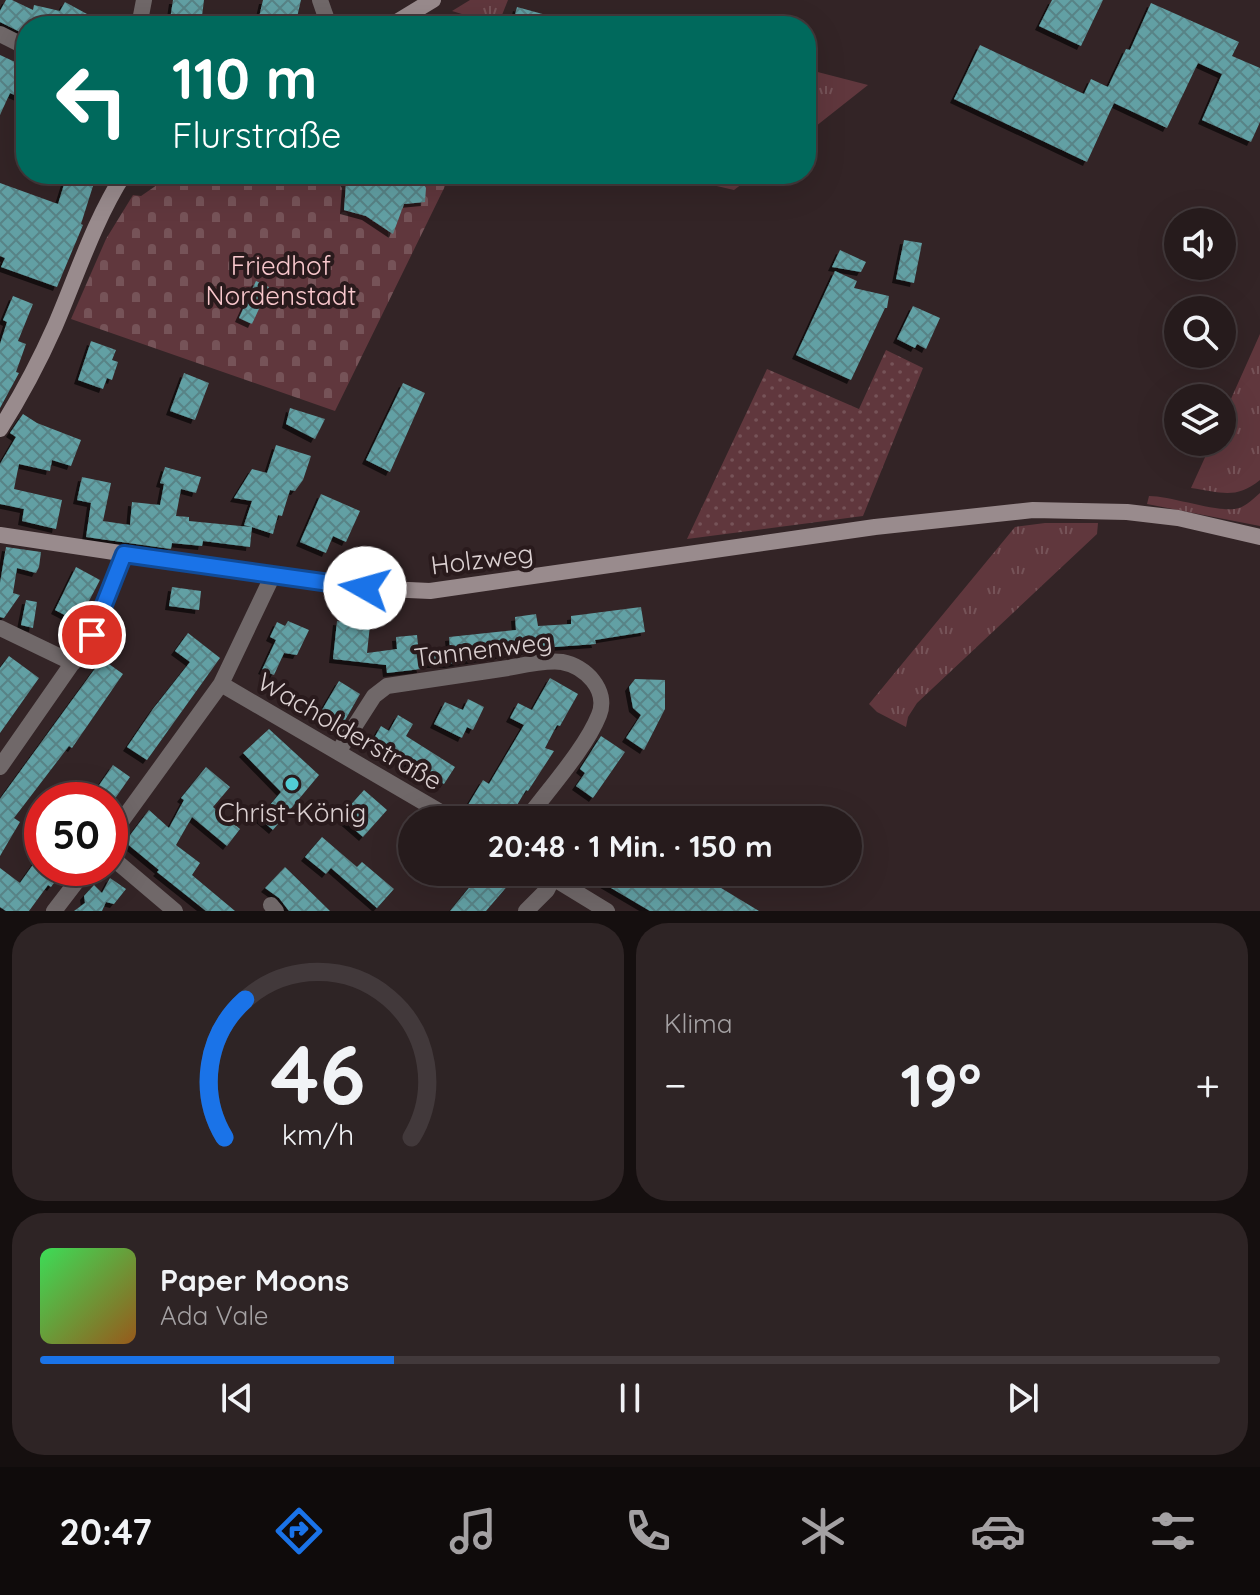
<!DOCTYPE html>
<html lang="de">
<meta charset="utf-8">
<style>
:root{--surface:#261b1c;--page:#2e2425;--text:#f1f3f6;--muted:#a4a1a3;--line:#42393b;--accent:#1a73e8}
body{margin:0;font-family:Quicksand,sans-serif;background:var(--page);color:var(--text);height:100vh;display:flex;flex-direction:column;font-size:30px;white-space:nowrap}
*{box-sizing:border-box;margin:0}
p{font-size:26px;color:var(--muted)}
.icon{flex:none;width:44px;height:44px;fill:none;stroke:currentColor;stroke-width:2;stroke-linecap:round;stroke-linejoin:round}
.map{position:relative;height:911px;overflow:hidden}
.details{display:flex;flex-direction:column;gap:12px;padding:12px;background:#150f0f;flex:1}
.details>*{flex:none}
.guide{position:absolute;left:16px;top:16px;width:800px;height:168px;border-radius:32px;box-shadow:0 8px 32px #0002,0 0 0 2px var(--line);background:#00695c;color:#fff;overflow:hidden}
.fabs{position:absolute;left:1164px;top:208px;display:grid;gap:16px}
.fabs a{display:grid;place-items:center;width:72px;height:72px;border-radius:50%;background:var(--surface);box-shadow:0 8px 32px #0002,0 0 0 2px var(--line);font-size:40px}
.speed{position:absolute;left:24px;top:782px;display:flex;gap:16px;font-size:40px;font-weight:700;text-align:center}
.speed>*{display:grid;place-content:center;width:104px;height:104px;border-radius:50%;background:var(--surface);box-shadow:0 8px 32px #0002,0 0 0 2px var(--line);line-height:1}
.speed .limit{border:12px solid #d22;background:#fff;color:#111}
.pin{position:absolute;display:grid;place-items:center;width:68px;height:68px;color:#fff;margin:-34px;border:4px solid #fff;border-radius:50%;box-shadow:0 2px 8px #0007}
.me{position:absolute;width:88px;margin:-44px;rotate:277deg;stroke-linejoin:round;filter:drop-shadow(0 0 6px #0008)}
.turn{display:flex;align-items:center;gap:28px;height:168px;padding:0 24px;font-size:36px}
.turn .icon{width:104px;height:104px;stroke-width:2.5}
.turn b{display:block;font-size:56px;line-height:68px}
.big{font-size:60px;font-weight:700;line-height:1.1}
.details .card{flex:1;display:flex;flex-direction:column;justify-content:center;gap:12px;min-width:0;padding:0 28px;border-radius:32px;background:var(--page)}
.details .dial{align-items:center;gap:0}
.dial svg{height:208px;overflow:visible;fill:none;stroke:var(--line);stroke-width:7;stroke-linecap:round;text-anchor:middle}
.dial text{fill:var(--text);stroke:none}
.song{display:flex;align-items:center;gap:24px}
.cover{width:96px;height:96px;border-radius:12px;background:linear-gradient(135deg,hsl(130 70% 55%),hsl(30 70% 35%))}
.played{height:8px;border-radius:4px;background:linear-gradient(90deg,var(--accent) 30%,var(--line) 30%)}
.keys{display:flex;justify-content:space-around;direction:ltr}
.heat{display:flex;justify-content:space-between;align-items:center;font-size:44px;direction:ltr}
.details .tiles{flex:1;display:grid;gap:12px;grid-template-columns:1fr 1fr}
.card:last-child{grid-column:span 2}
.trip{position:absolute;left:398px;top:806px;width:464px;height:80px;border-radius:40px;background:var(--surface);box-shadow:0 8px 32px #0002,0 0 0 2px var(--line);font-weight:700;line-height:80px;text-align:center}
.menu{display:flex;height:128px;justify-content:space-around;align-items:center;background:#0f0b0b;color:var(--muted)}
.menu .icon{width:56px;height:56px}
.menu .current{color:var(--accent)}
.menu b{font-size:36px;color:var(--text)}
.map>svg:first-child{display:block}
.grass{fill:url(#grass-tufts)}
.cemetery{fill:url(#cemetery-stones)}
.garden{fill:url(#garden-dots)}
.building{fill:url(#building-cross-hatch);filter:url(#shadow)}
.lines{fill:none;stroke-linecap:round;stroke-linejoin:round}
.street{stroke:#706869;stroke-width:16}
.secondary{stroke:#998b8d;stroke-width:16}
.route-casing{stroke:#114b97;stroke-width:20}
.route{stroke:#1a73e8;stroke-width:14}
.poi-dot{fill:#51ccd4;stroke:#291a1c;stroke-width:3}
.labels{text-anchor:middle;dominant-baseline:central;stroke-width:8;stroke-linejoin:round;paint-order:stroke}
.park-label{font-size:26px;fill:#f9c8cd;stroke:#291a1c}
.street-label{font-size:26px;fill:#dbd0d1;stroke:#291a1c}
.poi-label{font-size:26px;fill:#dbd0d1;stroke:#291a1c}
</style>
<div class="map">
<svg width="1260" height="911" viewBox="0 0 1260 911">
<defs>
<pattern id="grass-tufts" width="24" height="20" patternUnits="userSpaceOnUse" patternTransform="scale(2)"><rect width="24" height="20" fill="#60373d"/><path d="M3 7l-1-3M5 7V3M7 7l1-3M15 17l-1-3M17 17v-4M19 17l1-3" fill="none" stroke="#765358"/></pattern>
<pattern id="cemetery-stones" width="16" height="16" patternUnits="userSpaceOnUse" patternTransform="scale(2)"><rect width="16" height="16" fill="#60373d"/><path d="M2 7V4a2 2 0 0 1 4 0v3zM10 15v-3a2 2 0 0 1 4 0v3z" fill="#765358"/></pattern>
<pattern id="garden-dots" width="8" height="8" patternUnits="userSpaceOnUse" patternTransform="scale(2)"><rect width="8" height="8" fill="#60373d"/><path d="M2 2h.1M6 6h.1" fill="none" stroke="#765358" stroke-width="1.8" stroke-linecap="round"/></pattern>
<pattern id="building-cross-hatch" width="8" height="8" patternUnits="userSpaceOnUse" patternTransform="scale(2)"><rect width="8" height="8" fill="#62a0a4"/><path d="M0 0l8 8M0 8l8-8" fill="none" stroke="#588386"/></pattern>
<filter id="shadow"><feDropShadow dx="-4" dy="4" stdDeviation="0" flood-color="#0009"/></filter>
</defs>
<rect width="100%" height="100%" fill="#332426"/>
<path class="grass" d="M470,0H508L498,25L452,11Z
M806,69L868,85L806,134Z
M679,174H755L734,190L678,177Z
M1260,334V480C1235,500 1221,492 1191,488L1212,442H1222V419Z
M1260,493V526L1147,504L1149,496C1172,496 1220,514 1239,508C1246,506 1254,498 1260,493Z
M1045,523H1098L1097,534L917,703L908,717L906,727L877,712L869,704L1015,527Z"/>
<path class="cemetery" d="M173,174H451L335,411L71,319L106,239L133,195L141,196Z"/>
<path class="garden" d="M886,350L923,368L863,516L687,539L767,369L859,409Z"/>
<path class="building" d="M6,0H12L33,10L34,5L60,11L65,2L109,26H26V35L0,22V11Z
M173,0H204L201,24L170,20Z
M263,0H301L295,26H257Z
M1052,0H1103L1081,46L1039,26Z
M1151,3L1239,42L1232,56L1260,68V122L1251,142L1202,120L1222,74L1198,63L1167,128L1114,103L1087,162L954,99L980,45L1084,94L1091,79L1108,87L1126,49L1130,50Z
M517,7L572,22V26H512Z
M0,55L26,67V100L10,93L0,115Z
M338,174H368L374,180L387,174H419L426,188L425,202L404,204L393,234L366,216L344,210L346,184Z
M66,178L93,186L81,224L83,225L57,287L1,267L5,258L0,256V183L58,204Z
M904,240L922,243L914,283L896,279Z
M840,250L866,262L861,272L832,267Z
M835,271L857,281L854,288L889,296L887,308H885L851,380L796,355Z
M256,281L269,287L252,324L239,318Z
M13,296L33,304L18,341L26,344L16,372L19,373L0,408V344L7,322L3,320Z
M913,306L940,318L926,349L917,344L915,348L897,339Z
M91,341L116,350L112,360L118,362L112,380L107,378L103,389L78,380Z
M184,373L209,383L195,420L170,411Z
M403,383L425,393L390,472L366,460Z
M290,408L325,419L315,439L286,424Z
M23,414L37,423L81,440L71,466L52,460L50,471L19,464L14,489L62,500L56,529L22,521L24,509L0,504V464L16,437L10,433Z
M276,445L311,456L303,480L295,491L290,490L282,516L278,515L273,534L252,527L250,547L203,541L202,546L172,543L171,549L86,537L91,503L77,500L82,477L111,483L103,521L130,525L132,502L160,505L164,484L160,483L165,467L201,477L196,493L181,489L176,516L189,517V521L251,527L244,525L252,501L234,498L252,469L267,473Z
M321,494L360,511L346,542L333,536L326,553L300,542Z
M6,547L41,552L39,567L36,573L17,568L13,593L20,595L4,618L0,617V583Z
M76,567L100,580L78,622L55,610Z
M172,587L201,591L199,610L169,606Z
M26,600L37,602L33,628L21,625Z
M641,607L645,632L595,640L596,644L541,648L448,664H420L421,669L387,673L386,665L333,659L337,621L370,625L367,653L397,649L396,637L417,635L419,653L450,648L449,637L516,630L515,617L536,614L538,626L571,624V616Z
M288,621L309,630L297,655L284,653L274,675L262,670L276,640L270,637L277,622L285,626Z
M188,633L220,658L147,760L127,747L153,709L190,662L175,651Z
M9,656L39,678L0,733V668Z
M102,659L123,674L72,748L69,746L14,818L20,822L0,856V799Z
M550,678L578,694L560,726L557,725L545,748L554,751L528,791L526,790L508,820H494L468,805L483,780L489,784L524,725L510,718L518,703L532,710Z
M635,679L665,680V709L644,750L626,738L641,715L633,708L629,687Z
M339,681L360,694L344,722L322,710Z
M468,699L484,707L473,730L467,727L462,738L434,724L445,702L463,710Z
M398,715L413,724L406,736L455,767L444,784L372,742L381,726L389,731Z
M269,729L319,775L273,830L259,818L281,792L243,753Z
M601,736L625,752L593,798L576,786L585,773L580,769Z
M113,765L130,777L114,800H89Z
M206,767L230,787L213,807L240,829L227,846L192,817L176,845L200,863L192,875L235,911H206L157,872L159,870L125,842L149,810L169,828L184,800L181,798Z
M364,790L387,810L363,837L340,817Z
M557,805L589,820H550Z
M322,837L357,867L362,862L394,889L377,908L331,868L326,874L305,857Z
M42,852V868H65L51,887L48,885L29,911H6L0,907V868L20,883Z
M285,867L330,911H289L279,898L265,888Z
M482,872H497L510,883L486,911H450Z
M584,872H627L644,882L650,872H664L691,887L698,874L759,911H650Z
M110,878L126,889L114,904L106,902L102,911H74L85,903L84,896L94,885L102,893Z"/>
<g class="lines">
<path class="street" d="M320,0L328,23
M139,26L144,0
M0,34L26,47
M0,628L73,663
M221,684L454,820
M338,752L374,696L387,686C427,680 467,674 508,668C524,665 545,660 562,662C585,666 609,690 599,715C586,748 548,790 526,820
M0,767L92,635L124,554
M110,837L221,684L272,577
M110,856L175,911
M543,872L607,911
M271,905L276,911
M54,911L87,868
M526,911L547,890L553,878"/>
<path class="secondary" d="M390,26L433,0
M0,429C21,396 39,362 55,326C77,275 94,221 124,174
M0,535L314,582L365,588L430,591L875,527L1033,510L1127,512L1178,518L1260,537"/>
</g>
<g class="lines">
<g class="route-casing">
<path id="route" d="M92,635L124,554L365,588"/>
</g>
<use href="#route" class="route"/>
</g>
<circle class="poi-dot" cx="292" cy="784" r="8"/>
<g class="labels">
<g class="park-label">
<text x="281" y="265">Friedhof<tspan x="281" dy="30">Nordenstadt</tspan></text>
</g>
<g class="street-label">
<text transform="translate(482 559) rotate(-7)">Holzweg</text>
<text transform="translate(483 649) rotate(-7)">Tannenweg</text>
<text transform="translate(350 731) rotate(30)">Wacholderstraße</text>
</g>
<g class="poi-label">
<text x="292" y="812">Christ-König</text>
</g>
</g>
</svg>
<div class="fabs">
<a><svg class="icon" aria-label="sound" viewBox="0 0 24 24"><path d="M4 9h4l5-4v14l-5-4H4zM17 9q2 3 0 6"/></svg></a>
<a><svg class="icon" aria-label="search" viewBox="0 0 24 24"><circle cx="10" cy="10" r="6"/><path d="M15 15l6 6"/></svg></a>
<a><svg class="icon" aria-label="layers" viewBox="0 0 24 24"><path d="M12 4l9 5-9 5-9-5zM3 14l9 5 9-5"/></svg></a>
</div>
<div class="speed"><div class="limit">50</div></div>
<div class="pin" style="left:92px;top:635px;background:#d93025"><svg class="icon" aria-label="arrive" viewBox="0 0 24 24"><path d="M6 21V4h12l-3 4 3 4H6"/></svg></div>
<svg class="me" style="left:365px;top:588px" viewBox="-20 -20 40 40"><circle r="19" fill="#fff"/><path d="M0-13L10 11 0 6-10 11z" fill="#1a73e8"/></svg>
<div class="trip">20:48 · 1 Min. · 150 m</div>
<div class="guide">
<div class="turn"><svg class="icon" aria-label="left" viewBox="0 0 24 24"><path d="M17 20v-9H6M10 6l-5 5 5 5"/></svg><div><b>110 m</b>Flurstraße</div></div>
</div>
</div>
<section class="details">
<div class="tiles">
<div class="card dial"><svg viewBox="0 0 100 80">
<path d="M14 69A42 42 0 1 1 86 69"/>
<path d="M14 69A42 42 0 0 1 22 16" stroke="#1a73e8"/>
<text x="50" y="56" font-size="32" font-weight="700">46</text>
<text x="50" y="72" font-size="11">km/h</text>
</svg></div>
<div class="card"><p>Klima</p>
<div class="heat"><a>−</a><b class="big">19°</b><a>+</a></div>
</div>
<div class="card">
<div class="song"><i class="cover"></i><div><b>Paper Moons</b><p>Ada Vale</p></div></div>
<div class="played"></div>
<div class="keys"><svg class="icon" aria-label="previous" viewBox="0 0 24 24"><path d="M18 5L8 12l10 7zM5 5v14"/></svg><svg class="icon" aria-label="pause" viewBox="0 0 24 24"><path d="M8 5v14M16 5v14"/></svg><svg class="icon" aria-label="next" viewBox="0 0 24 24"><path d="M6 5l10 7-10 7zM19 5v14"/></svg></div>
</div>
</div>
</section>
<nav class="menu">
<b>20:47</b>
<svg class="icon current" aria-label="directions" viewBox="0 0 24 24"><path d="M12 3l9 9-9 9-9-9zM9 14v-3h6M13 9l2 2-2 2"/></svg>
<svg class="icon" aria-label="music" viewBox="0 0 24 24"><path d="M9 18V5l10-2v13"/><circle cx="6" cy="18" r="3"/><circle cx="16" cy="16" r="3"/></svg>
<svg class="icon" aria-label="phone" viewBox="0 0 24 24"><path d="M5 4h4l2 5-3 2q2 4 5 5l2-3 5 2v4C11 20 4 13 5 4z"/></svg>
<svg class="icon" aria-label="climate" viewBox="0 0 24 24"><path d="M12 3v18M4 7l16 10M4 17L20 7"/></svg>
<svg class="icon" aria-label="car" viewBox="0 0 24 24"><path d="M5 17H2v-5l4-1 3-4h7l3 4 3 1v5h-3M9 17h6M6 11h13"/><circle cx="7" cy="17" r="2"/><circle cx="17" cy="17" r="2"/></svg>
<svg class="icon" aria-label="filters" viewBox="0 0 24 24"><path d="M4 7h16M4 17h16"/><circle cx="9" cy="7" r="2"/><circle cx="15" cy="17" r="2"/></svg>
</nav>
